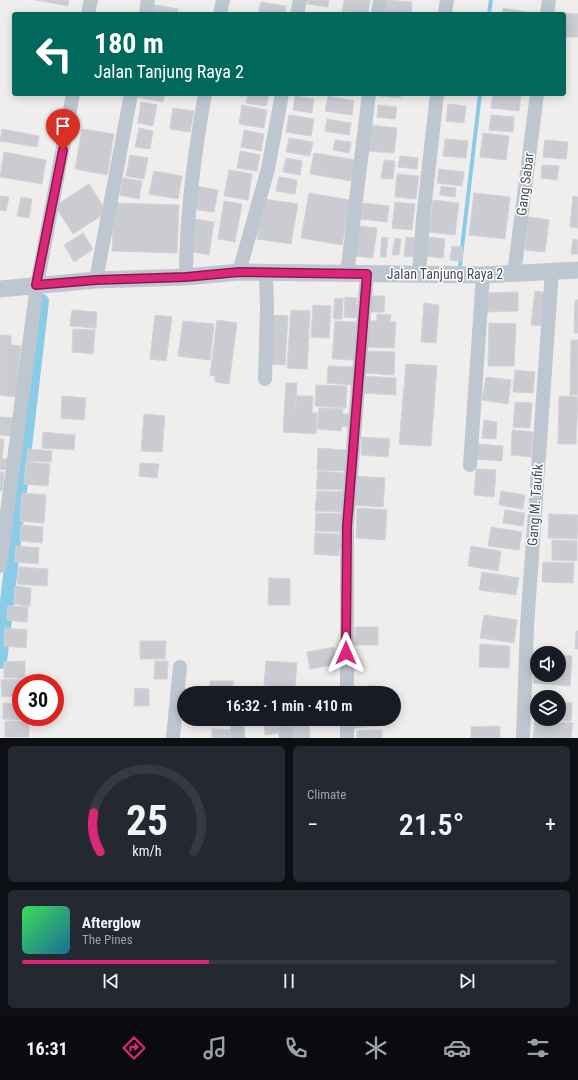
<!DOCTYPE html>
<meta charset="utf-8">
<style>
:root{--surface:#171b24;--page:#242831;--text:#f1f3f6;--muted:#9ea1a6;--line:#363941;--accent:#db2777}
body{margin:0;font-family:"Roboto Condensed",sans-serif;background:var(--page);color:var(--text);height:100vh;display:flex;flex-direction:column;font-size:15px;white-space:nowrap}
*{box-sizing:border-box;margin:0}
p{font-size:13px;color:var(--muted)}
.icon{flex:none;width:22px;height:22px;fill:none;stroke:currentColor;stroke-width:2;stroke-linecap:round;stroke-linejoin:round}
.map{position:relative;height:738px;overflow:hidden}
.drawer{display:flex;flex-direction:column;gap:8px;padding:8px;background:#0d0f14;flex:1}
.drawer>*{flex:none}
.hud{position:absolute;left:12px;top:12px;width:554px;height:84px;border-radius:4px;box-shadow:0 2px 10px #0003;background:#00695c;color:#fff;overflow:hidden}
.fabs{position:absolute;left:530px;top:646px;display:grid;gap:8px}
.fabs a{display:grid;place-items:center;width:36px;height:36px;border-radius:50%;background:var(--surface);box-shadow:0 2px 10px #0003;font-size:20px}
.speed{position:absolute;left:12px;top:674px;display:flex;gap:8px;font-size:20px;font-weight:700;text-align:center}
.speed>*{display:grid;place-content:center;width:52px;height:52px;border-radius:50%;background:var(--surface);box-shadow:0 2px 10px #0003;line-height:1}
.speed .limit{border:6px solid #d22;background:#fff;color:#111}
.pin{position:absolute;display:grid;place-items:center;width:34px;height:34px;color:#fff;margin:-41px -17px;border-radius:50% 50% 50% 0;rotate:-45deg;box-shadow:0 0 4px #0007}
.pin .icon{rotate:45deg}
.me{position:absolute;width:44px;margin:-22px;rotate:0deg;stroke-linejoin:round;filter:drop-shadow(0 0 3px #0008)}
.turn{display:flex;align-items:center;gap:14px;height:84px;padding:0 16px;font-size:18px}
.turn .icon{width:52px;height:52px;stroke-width:2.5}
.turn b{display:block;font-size:28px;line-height:34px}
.big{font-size:30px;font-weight:600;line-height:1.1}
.drawer .card{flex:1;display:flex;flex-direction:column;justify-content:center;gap:6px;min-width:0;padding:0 14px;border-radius:6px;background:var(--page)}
.drawer .dial{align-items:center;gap:0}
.dial svg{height:104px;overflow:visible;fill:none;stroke:var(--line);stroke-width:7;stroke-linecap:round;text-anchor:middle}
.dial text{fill:var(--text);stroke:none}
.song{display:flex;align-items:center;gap:12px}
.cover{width:48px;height:48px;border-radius:6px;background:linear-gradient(135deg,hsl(130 70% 55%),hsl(200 70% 35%))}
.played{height:4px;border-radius:2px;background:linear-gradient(90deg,var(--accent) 35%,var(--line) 35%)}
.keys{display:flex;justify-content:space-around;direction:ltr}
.heat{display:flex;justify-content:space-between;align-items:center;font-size:22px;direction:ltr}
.drawer .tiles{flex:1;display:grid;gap:8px;grid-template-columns:1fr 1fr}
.card:last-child{grid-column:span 2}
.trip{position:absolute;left:177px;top:686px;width:224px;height:40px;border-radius:20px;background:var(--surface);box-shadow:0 2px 10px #0003;font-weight:600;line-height:40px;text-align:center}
.dock{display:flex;height:64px;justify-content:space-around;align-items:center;background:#090b0e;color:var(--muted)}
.dock .icon{width:28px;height:28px}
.dock .on{color:var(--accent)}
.dock b{font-size:18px;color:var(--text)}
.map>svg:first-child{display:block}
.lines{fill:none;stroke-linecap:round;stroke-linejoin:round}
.stream{stroke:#8acce8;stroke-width:4}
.canal{stroke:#8acce8;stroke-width:14}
.building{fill:#caccd2;stroke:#d1d3d9}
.minor{stroke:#bec6cf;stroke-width:14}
.tertiary{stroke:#bec6cf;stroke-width:17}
.route-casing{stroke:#8e194d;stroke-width:10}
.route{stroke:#db2777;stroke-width:7}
.labels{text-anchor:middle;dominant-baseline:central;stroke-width:3;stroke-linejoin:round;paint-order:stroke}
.street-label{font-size:14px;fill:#464f5a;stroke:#fff}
</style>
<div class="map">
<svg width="578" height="738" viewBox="0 0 578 738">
<rect width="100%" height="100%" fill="#f0eded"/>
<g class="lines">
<path class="stream" d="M489,14L491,0
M460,265L480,94"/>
<path class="canal" d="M0,662L42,301"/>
</g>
<path class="building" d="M36,0H69L68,6Z
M308,0H329L328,7L307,4Z
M344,0H370L368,14H357L342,11Z
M387,0L412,2L411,14H385Z
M261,2L286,6L285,14H258Z
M151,4L178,9L177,14H150Z
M503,8L533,13V14H502Z
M558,13L578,14V37H564V14H558Z
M138,94H165L163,102L137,97Z
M248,94H269L266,106L246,103Z
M381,94H401L400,98L381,96Z
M493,94L521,96L519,111L491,108Z
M295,96L314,99L312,113L293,110Z
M328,96L354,101L352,115L325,111Z
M141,102L157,105L153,126L138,123Z
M448,104L466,106L464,123L446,121Z
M242,105L267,110L264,128L239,124Z
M378,105L397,107L395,119L377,117Z
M173,108L194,111L190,132L170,129Z
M289,115L314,119L311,136L286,132Z
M491,115L514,117L513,132L489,130Z
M327,119L351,123L349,135L325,131Z
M371,125L397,128L394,153L368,151Z
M139,128L153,131L150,149L135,147Z
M2,129L39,136L37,147L0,141Z
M82,129L114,134L107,175L75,169Z
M244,130L264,134L261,151L241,147Z
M483,133L509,136L506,160L480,157Z
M289,138L313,142L310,156L286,152Z
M445,139L468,141L466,158L443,156Z
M335,140L351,142L349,153L333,150Z
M545,140L568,142L566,159L543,157Z
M240,151L260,155L257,171L237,168Z
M4,152L46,160L42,184L0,177Z
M314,153L356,160L352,181L310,174Z
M130,155L148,158L144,179L126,176Z
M400,156L418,158L417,169L398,167Z
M286,158L302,161L300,175L283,172Z
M384,160L395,161L393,179L381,178Z
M542,165L559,166L557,180L541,178Z
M439,169L464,172L462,186L437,183Z
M229,170L252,174L248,200L224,196Z
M154,171L182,176L178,199L149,194Z
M397,174L419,176L416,199L395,197Z
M279,177L297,180L295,194L276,191Z
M123,178L142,181L139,199L120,195Z
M89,184L107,212L73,234L55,206Z
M195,186L218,190L214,212L191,209Z
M441,186L456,188L455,197L440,195Z
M309,193L350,200L342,245L301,238Z
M474,193L510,197L505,239L469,235Z
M0,196L9,197L6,211L0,210Z
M573,196L578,197V228L570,227Z
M21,197L32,199L29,218L17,216Z
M264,199L298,204L291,244L257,239Z
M433,200L459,203L455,235L429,232Z
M224,201L242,204L235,242L218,239Z
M395,202L415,204L412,230L392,228Z
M114,203L179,205L177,253L112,251Z
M363,203L389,206L387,222L361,219Z
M528,217L549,220L545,252L525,250Z
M194,219L214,222L209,255L189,251Z
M359,226L377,228L373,258L355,256Z
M83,233L93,249L74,262L64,245Z
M382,237L388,238L386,257H380Z
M406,237L415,238L413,257L404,256Z
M427,237L445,239L443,258L425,256Z
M395,238L401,239L399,255H392Z
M573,239L578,240V254H571Z
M452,246L463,247L461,261L450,260Z
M535,291L548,293L544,326L531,325Z
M518,292V311L486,312V293Z
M370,296H385L384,312H369Z
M345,297L357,298L356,318L344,317Z
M335,298L343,299L342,319H333Z
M575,300H578V333H574Z
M424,303L439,305L436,343L421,342Z
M313,305L331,306L329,338L311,337Z
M72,310L97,312L96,328L70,326Z
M291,310L310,311L307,369L287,368Z
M377,314L391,315L390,322H396L394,348L366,347L368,321H377Z
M155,315L172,317L166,361L150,359Z
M273,315L288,316L285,365L270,364Z
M217,320L237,323L229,384L215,382V376L210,375Z
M183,321L214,324L210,360L178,356Z
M335,321L356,322L354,360L332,359Z
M489,323L516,324L514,366H488Z
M73,329L95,330L93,354L72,352Z
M0,335L11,336V345L21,346L16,397L0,395Z
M571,340H578V395H570Z
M366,351L395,352L394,375L365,373Z
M406,364L437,366L431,446L399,444Z
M328,366L355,367L353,385L327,383Z
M515,370L535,372L533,393L513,392Z
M363,376L396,378V395L362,393Z
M486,377L511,380L508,404L482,400Z
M286,383H297L295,412L297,396H313L312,413H317L316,434L283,432Z
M316,385L347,386L346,408L315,406Z
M62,396L86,398L84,420L61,418Z
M559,396L578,397L576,444H558Z
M515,402L532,403L530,428L513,427Z
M319,408L343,409L342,414H349V427L342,426L341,431L317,429Z
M144,414L165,416L162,452L141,451Z
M0,417L14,418L12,436L0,435Z
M484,420L497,422L496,439L482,438Z
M512,430L533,432L531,457L511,455Z
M43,432L75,435L74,450L42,448Z
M362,437L390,439L388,457L361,455Z
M0,439H4L2,459H9L8,470L0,469Z
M478,444L503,446L502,461L476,459Z
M318,448L346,450L345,471L317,470Z
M28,449L52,451L51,462L27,461Z
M26,462L50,464L48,486L24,484Z
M140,463L159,464L157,478L139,476Z
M476,469L496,470L494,497L474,495Z
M318,471L344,473L343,490L316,489Z
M0,472H4L2,491H0Z
M354,476L385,478L383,507L352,505Z
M317,491L343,492L342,512L315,511Z
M501,491L525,495L523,509L499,505Z
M22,493L46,495L44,523L20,521Z
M357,508L387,510L385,540L356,538Z
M505,510L525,513L523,526L503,523Z
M316,513L342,514L341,532L315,531Z
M549,514L578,515L577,539L548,538Z
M21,525L43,527L42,543L20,541Z
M491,527L522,532L519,550L488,546Z
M315,533L340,534L339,541H344L343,549H339V556L314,554Z
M552,540L577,541V561L552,560Z
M16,546L39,548L38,564L15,562Z
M471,546L501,551L498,571L468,566Z
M543,562L574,563L573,583L542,582Z
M19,567L48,569L47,586L17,584Z
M482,572L519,578L516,595L479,590Z
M269,578L290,579V605H268Z
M15,586L31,588L30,606L14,604Z
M8,606L28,607L27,622L7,620Z
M484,615L517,620L514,643L480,638Z
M355,627H378V645H355Z
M5,628L27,630L26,648L4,646Z
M576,631H578V649H575Z
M140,641H166L165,659H140Z
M480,644L510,646L509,668L479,667Z
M334,647L337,664L310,669L307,652Z
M536,653H537V675H559V655L572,656L570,686L533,683Z
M25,661V678H4V662Z
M155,661H168L167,679H154Z
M266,661L297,663L295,687L264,685Z
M24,679V683H21V696L2,697L1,680Z
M210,681H233V693H210Z
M376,685L377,693H353V688Z
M135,688L149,689V706H134Z
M559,702L572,703L571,721L551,719H559Z
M3,703L21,704V717H25V720L3,719Z
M305,719V724L309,723L310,738H291L290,720Z
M353,719H377V726L354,728Z
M280,720L281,733L265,735L264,721Z
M535,720L573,723L571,738H533Z
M5,721H29V737H5Z
M500,726V738H471V727Z
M212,729L236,730L235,738H212Z
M382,730V738H357V731Z"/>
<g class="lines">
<path class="minor" d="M88,14L91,0
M146,14L148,0
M220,14L223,0
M297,14L300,0
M378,14L380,0
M445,14L447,0
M547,14L549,0
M239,272L268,169L282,94
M347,274L369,94
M419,274L423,219L437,94
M514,274L537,94
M186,277C186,215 194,155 205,94
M96,280L131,94
M265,379L267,309L266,273
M470,465L483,275
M0,566L37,285L73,94
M347,693V525L367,274
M237,719L238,738
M285,719L286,738
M347,719V738
M173,738L180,667
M523,738L527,626L552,271"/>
<path class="tertiary" d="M0,289L96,280L186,277L239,272L483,275L578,270"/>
</g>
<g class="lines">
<g class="route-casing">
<path id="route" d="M63,150L36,285L96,280L186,277L239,272L367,274L347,526L346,653"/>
</g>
<use href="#route" class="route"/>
</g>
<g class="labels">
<g class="street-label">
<text transform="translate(525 184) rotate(-83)">Gang Sabar</text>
<text x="445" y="274">Jalan Tanjung Raya 2</text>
<text transform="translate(535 505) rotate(-86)">Gang M. Taufik</text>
</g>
</g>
</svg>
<div class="fabs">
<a><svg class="icon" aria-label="sound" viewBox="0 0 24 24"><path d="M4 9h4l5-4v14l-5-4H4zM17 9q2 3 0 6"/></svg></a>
<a><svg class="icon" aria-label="layers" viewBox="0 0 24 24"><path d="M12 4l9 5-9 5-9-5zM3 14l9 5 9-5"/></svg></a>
</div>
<div class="speed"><div class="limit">30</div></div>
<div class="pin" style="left:63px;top:150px;background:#d93025"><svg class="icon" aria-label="arrive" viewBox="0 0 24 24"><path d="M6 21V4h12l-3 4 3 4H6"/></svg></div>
<svg class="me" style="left:346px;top:653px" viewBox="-20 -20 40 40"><path d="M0-17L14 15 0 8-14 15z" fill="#db2777" stroke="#fff" stroke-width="4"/></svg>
<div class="trip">16:32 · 1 min · 410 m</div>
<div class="hud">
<div class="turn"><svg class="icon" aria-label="left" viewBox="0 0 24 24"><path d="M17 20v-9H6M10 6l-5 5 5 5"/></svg><div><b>180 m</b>Jalan Tanjung Raya 2</div></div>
</div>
</div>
<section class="drawer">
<div class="tiles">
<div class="card dial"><svg viewBox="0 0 100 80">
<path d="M14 69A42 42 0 1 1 86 69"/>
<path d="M14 69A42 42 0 0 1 9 39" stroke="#db2777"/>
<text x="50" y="56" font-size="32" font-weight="700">25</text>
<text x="50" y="72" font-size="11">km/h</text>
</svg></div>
<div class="card"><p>Climate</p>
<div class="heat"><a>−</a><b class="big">21.5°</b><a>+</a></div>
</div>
<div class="card">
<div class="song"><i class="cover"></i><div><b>Afterglow</b><p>The Pines</p></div></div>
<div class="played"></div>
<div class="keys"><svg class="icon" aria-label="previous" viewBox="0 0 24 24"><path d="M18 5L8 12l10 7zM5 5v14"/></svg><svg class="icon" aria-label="pause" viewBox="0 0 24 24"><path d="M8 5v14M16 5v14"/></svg><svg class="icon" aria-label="next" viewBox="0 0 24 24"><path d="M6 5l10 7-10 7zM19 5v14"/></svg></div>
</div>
</div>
</section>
<nav class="dock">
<b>16:31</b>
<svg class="icon on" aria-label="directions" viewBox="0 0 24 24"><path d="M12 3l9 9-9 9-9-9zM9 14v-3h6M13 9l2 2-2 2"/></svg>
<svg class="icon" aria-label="music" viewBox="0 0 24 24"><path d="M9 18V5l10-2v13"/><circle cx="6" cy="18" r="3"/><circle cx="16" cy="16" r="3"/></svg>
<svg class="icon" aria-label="phone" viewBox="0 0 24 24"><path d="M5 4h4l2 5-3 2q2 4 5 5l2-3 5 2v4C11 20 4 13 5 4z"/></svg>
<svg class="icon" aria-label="climate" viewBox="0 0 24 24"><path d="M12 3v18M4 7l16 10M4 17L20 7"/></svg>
<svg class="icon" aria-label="car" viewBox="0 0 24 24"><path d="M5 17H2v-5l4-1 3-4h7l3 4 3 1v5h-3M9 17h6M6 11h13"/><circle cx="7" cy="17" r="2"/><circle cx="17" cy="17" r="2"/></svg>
<svg class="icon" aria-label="filters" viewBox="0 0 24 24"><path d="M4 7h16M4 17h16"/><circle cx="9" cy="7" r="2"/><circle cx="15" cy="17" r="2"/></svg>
</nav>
